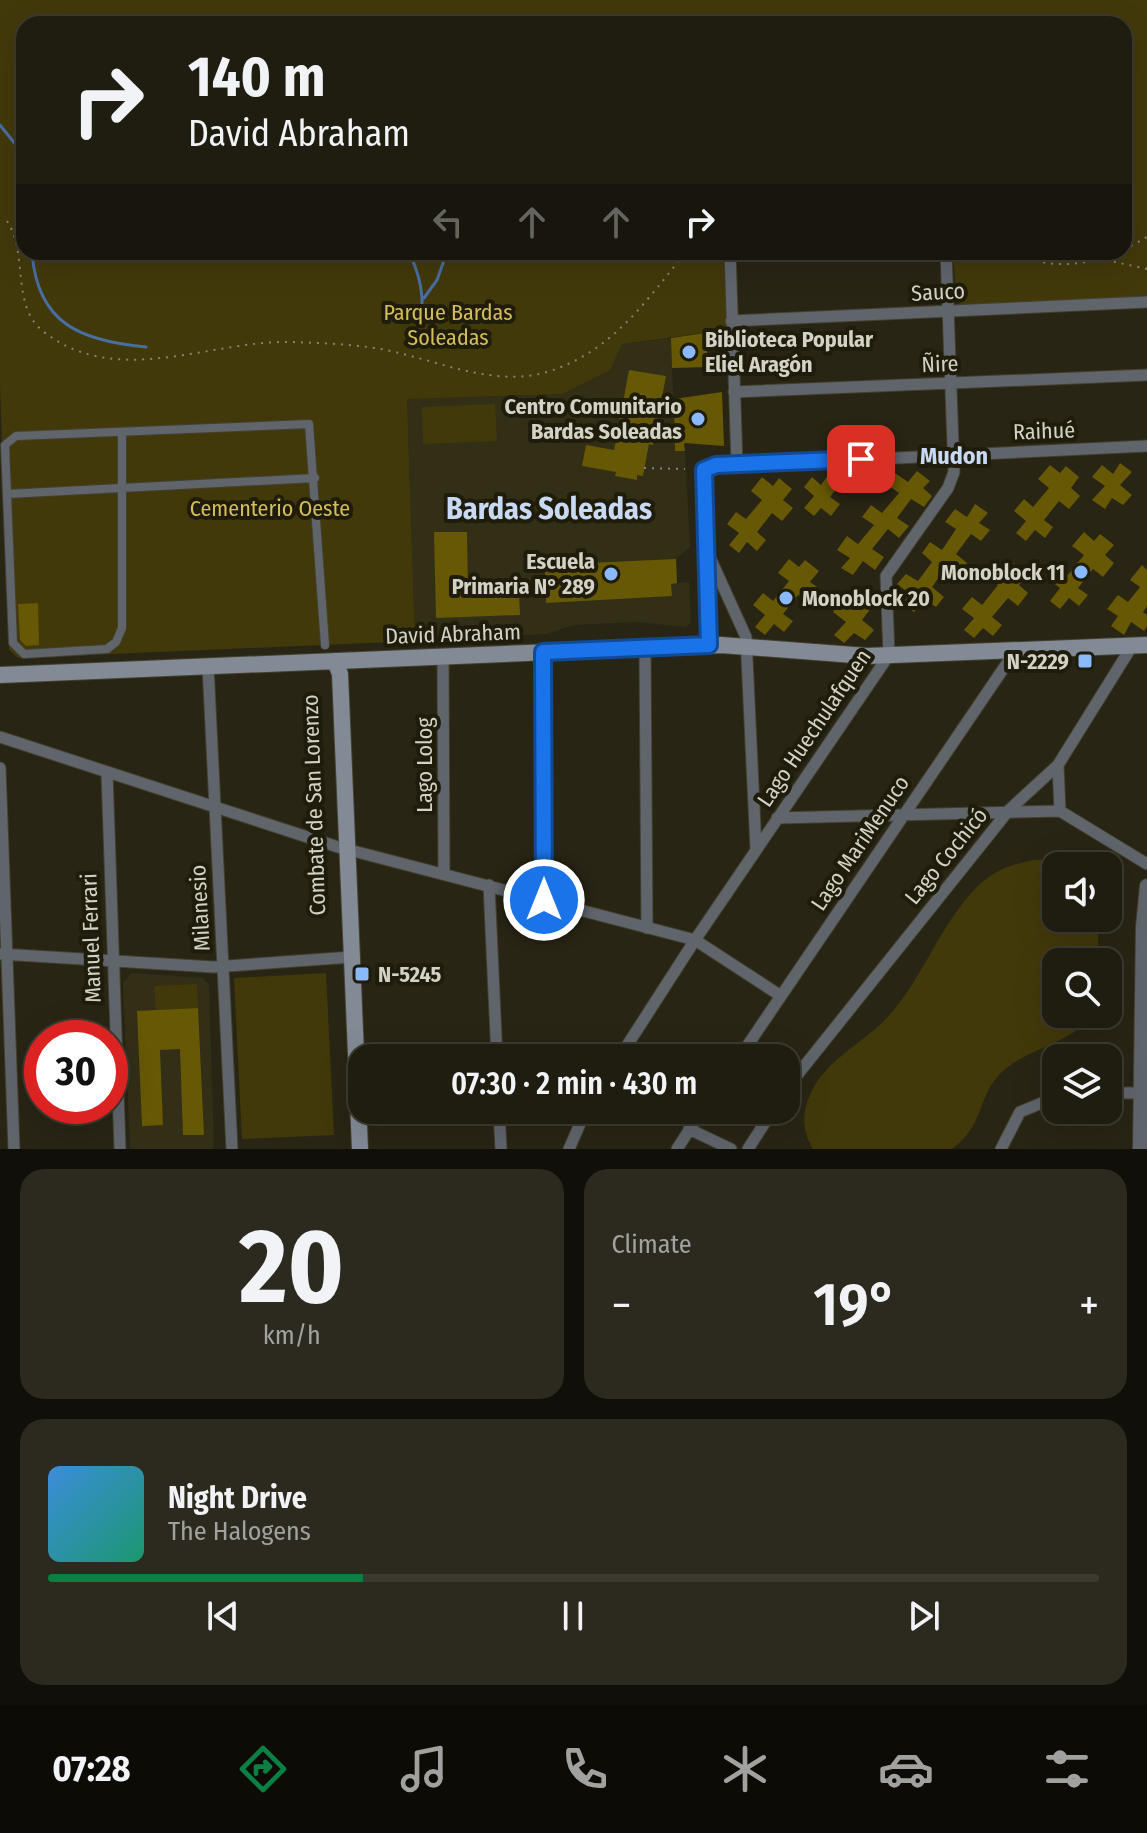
<!DOCTYPE html>
<meta charset="utf-8">
<style>
:root{--surface:#1f1c10;--page:#2c291e;--text:#f1f3f6;--muted:#a1a19f;--line:#3c3a30;--accent:#0b8043}
body{margin:0;font-family:"Fira Sans Condensed",sans-serif;background:var(--page);color:var(--text);height:100vh;display:flex;flex-direction:column;font-size:30px;white-space:nowrap}
*{box-sizing:border-box;margin:0}
p{font-size:26px;color:var(--muted)}
.icon{flex:none;width:44px;height:44px;fill:none;stroke:currentColor;stroke-width:2;stroke-linecap:round;stroke-linejoin:round}
.map{position:relative;height:1149px;overflow:hidden}
.details{display:flex;flex-direction:column;gap:20px;padding:20px;background:#110f09;flex:1}
.details>*{flex:none}
.guide{position:absolute;left:16px;top:16px;width:1116px;height:244px;border-radius:24px;box-shadow:0 8px 32px #0002,0 0 0 2px var(--line);background:#1f1c10;color:var(--text);overflow:hidden}
.controls{position:absolute;left:1042px;top:852px;display:grid;gap:16px}
.controls a{display:grid;place-items:center;width:80px;height:80px;border-radius:16px;background:var(--surface);box-shadow:0 8px 32px #0002,0 0 0 2px var(--line);font-size:40px}
.speed{position:absolute;left:24px;top:1020px;display:flex;gap:16px;font-size:40px;font-weight:700;text-align:center}
.speed>*{display:grid;place-content:center;width:104px;height:104px;border-radius:50%;background:var(--surface);box-shadow:0 8px 32px #0002,0 0 0 2px var(--line);line-height:1}
.speed .limit{border:12px solid #d22;background:#fff;color:#111}
.pin{position:absolute;display:grid;place-items:center;width:68px;height:68px;color:#fff;margin:-34px;border-radius:16px;box-shadow:0 4px 12px #0006}
.me{position:absolute;width:88px;margin:-44px;rotate:0deg;stroke-linejoin:round;filter:drop-shadow(0 0 6px #0008)}
.turn{display:flex;align-items:center;gap:28px;height:168px;padding:0 40px;font-size:36px}
.turn .icon{width:104px;height:104px;stroke-width:2.5}
.turn b{display:block;font-size:56px;line-height:68px}
.lanes{display:flex;align-items:center;height:76px;padding:0 40px;background:#0003;justify-content:center;gap:40px;direction:ltr}
.lanes .off{opacity:.35}
.big{font-size:60px;font-weight:600;line-height:1.1}
.details .card{flex:1;display:flex;flex-direction:column;justify-content:center;gap:12px;min-width:0;padding:0 28px;border-radius:24px;background:var(--page)}
.details .dial{align-items:center;gap:0}
.dial b{font-size:104px;line-height:1}
.song{display:flex;align-items:center;gap:24px}
.cover{width:96px;height:96px;border-radius:12px;background:linear-gradient(135deg,hsl(210 70% 55%),hsl(160 70% 35%))}
.played{height:8px;border-radius:4px;background:linear-gradient(90deg,var(--accent) 30%,var(--line) 30%)}
.keys{display:flex;justify-content:space-around;direction:ltr}
.heat{display:flex;justify-content:space-between;align-items:center;font-size:44px;direction:ltr}
.details .tiles{flex:1;display:grid;gap:20px;grid-template-columns:1fr 1fr}
.card:last-child{grid-column:span 2}
.trip{position:absolute;left:348px;top:1044px;width:452px;height:80px;border-radius:24px;background:var(--surface);box-shadow:0 8px 32px #0002,0 0 0 2px var(--line);font-weight:600;line-height:80px;text-align:center}
.menu{display:flex;height:128px;justify-content:space-around;align-items:center;background:#0c0b06;color:var(--muted)}
.menu .icon{width:56px;height:56px}
.menu .on{color:var(--accent)}
.menu b{font-size:36px;color:var(--text)}
.map>svg:first-child{display:block}
.built{fill:#332e16}
.green{fill:#42390b}
.lines{fill:none;stroke-linecap:round;stroke-linejoin:round}
.stream{stroke:#486ea2;stroke-width:3}
.building{fill:#675805}
.pedestrian-casing{stroke:#444131;stroke-width:10}
.minor-casing{stroke:#444131;stroke-width:13}
.tertiary-casing{stroke:#444131;stroke-width:16}
.secondary-casing{stroke:#444131;stroke-width:18}
.path{stroke:#858275;stroke-width:2;stroke-dasharray:2 6;stroke-linecap:butt}
.pedestrian{stroke:#60656c;stroke-width:8}
.minor{stroke:#60656c;stroke-width:11}
.tertiary{stroke:#60656c;stroke-width:14}
.secondary{stroke:#818a95;stroke-width:16}
.route-casing{stroke:#114b97;stroke-width:20}
.route{stroke:#1a73e8;stroke-width:14}
.poi-dot{fill:#8abafc;stroke:#1f1c0b;stroke-width:3}
.labels{text-anchor:middle;dominant-baseline:central;stroke-width:8;stroke-linejoin:round;paint-order:stroke}
.street-label{font-size:22px;fill:#d4d2c7;stroke:#1f1c0b}
.park-label{font-size:22px;fill:#d4be59;stroke:#1f1c0b}
.poi-label{font-size:22px;font-weight:bold;fill:#d4d2c7;stroke:#1f1c0b;text-anchor:end}
.neighbourhood-label{font-size:24px;font-weight:bold;fill:#c7d9f3;stroke:#1f1c0b}
.district-label{font-size:30px;font-weight:bold;fill:#c7d9f3;stroke:#1f1c0b}
</style>
<div class="map">
<svg width="1147" height="1149" viewBox="0 0 1147 1149">
<rect width="100%" height="100%" fill="#292515"/>
<path class="built" d="M671,338L675,450L685,451L690,547L676,559L677,583L689,582L691,622L686,627L636,622L573,625L547,634L415,641L407,399L562,394L622,344Z
M132,973L203,978L209,985L214,1149H130L123,983Z"/>
<path class="green" d="M0,0H1147V298L960,305L956,298L953,252H1124V24H24V252H723L727,330L622,344L610,370L562,394L407,399L415,641L18,658L9,650L0,384Z
M495,404L497,441L423,444L422,407Z
M1033,860H1059L1072,866H1056V918H1098V962H1056V1014H1090C1080,1042 1020,1049 998,1076C977,1100 984,1125 952,1149H813C803,1133 801,1115 809,1097C823,1063 856,1047 881,1024C922,984 938,925 979,885C995,870 1013,864 1033,860Z
M326,973L334,1135L242,1139L234,978Z
M197,984L198,1008L156,1010L154,986Z"/>
<g class="lines">
<path class="stream" d="M0,125L24,155
M32,252C37,324 81,341 146,347
M409,252C424,284 427,310 413,342
M424,298L437,280L447,252"/>
</g>
<path class="building" d="M706,333L708,367L672,368L671,338Z
M629,370L666,376L653,445L649,444L643,476L637,475V480L615,476L616,472L582,466L586,445L614,450Z
M722,392L724,446L684,443L685,451H675L674,399Z
M1120,463L1132,472L1120,485L1132,495L1123,505L1112,498L1105,509L1092,500L1105,486L1092,477L1102,465L1113,474Z
M1050,465L1060,473L1066,466L1079,477L1071,488L1080,496L1069,509L1059,501L1044,520L1053,527L1045,538L1035,530L1026,541L1016,533L1026,521L1014,511L1024,499L1033,507L1049,488L1038,479Z
M917,471L930,481L923,488L932,496L924,507L911,499L897,518L909,526L899,538L888,529L872,549L884,557L875,570L863,561L853,575L841,568L850,558L837,550L847,536L858,544L874,525L862,517L871,505L882,513L899,493L885,483L895,473L908,482Z
M828,475L841,483L830,497L840,504L831,516L821,508L814,516L804,508L814,496L804,487L812,477L821,485Z
M762,477L773,486L779,478L792,489L783,500L793,508L782,521L772,513L757,532L766,540L757,551L747,542L739,553L729,545L739,533L727,524L736,512L746,519L762,500L751,491Z
M975,504L988,513L979,523L990,530L981,541L971,534L956,554L967,563L958,574L947,566L932,587L944,597L936,607L923,598L914,612L903,603L910,594L897,584L906,574L918,581L932,562L922,553L930,542L942,550L956,529L945,522L955,509L967,517Z
M434,532H467L468,594L519,593L520,615L436,618Z
M1084,532L1094,541L1100,534L1114,545L1105,555L1114,563L1103,577L1093,569L1078,588L1088,595L1079,606L1069,598L1060,609L1050,601L1060,588L1048,579L1058,567L1068,575L1084,555L1072,546Z
M676,559L677,583L671,584L672,596L546,603L545,565Z
M789,559L799,567L805,560L819,571L810,582L820,589L808,603L798,595L783,614L793,621L784,632L774,624L765,635L755,627L765,615L753,605L763,593L773,601L789,581L778,573Z
M998,562L1008,571L1014,563L1028,574L1019,585L1028,593L1018,606L1008,598L992,617L1002,625L993,636L983,628L974,638L964,630L974,618L962,609L972,597L982,605L998,585L987,576Z
M1142,565L1147,570V606L1143,612L1147,615V626L1144,631L1131,622L1124,635L1111,626L1118,616L1107,609L1118,595L1128,602L1140,587L1130,580Z
M860,597L871,608L862,620L874,630L865,640L854,633L844,643L834,635L846,622L833,612L841,598L853,607Z
M38,603L39,645L26,646L20,640L18,604Z
M198,1008L204,1135H183L180,1049L160,1050L163,1125L142,1126L137,1011Z"/>
<g class="lines">
<g class="pedestrian-casing">
<path id="pedestrian" d="M122,432V628L116,642L107,649L24,654L13,643L5,445L16,436L309,424L325,645
M7,494L315,478"/>
</g>
<g class="minor-casing">
<path id="minor" d="M730,252L737,464
M731,321L1147,302
M734,392L1147,375
M707,551L746,637L756,849
M709,645L702,480L707,467L1147,446
M645,648L647,928
M543,652L544,900
M443,656L444,873
M208,666L232,1149
M0,737L338,847L695,940L781,996
M1058,765L1060,811
M0,768L14,1149
M107,773L120,1149
M777,818L1060,811L1147,864
M489,885L497,1058
M1,954L213,967L352,957
M619,1058L695,940L889,655L886,576L948,488L954,472L946,252
M739,1058L1016,650
M786,1089L1009,810L1058,765L1132,646
M1108,1093H1141
M499,1110L501,1149
M689,1129L731,1149
M569,1149L586,1110
M677,1149L702,1110
M748,1149L773,1110
M1001,1149L1020,1112L1056,1097"/>
</g>
<g class="tertiary-casing">
<path id="tertiary" d="M1140,1149L1143,927L1147,886"/>
</g>
<g class="secondary-casing">
<path id="secondary" d="M335,661L340,674L360,1149
M0,675L721,645L867,656L1147,645"/>
</g>
<path class="path" d="M7,221C29,254 10,306 44,332C117,389 210,340 291,342C321,343 352,344 381,349C435,359 492,388 547,372C612,352 645,302 686,252
M1124,250L1147,237
M1013,252C1047,270 1085,266 1120,252
M1106,260L1147,269
M644,468L685,469"/>
<use href="#pedestrian" class="pedestrian"/>
<use href="#minor" class="minor"/>
<use href="#tertiary" class="tertiary"/>
<use href="#secondary" class="secondary"/>
</g>
<g class="lines">
<g class="route-casing">
<path id="route" d="M544,900L543,652L709,645L704,470L716,465L861,459"/>
</g>
<use href="#route" class="route"/>
</g>
<g class="poi-dot">
<circle cx="689" cy="352" r="8"/>
<circle cx="698" cy="419" r="8"/>
<circle cx="1081" cy="572" r="8"/>
<circle cx="611" cy="574" r="8"/>
<circle cx="786" cy="598" r="8"/>
<rect x="1077" y="653" width="16" height="16" rx="4"/>
<rect x="354" y="966" width="16" height="16" rx="4"/>
</g>
<g class="labels">
<g class="street-label">
<text transform="translate(938 292) rotate(-3)">Sauco</text>
<text transform="translate(940 364) rotate(-2)">Ñire</text>
<text transform="translate(1044 431) rotate(-2)">Raihué</text>
<text transform="translate(453 634) rotate(-2)">David Abraham</text>
<text transform="translate(814 728) rotate(-56)">Lago Huechulafquen</text>
<text transform="translate(424 765) rotate(-90)">Lago Lolog</text>
<text transform="translate(314 805) rotate(-92)">Combate de San Lorenzo</text>
<text transform="translate(860 843) rotate(-56)">Lago MariMenuco</text>
<text transform="translate(946 856) rotate(-51)">Lago Cochicó</text>
<text transform="translate(200 908) rotate(-93)">Milanesio</text>
<text transform="translate(91 938) rotate(-92)">Manuel Ferrari</text>
</g>
<g class="park-label">
<text x="448" y="312">Parque Bardas<tspan x="448" dy="25">Soleadas</tspan></text>
<text x="270" y="508">Cementerio Oeste</text>
</g>
<g class="poi-label">
<text x="705" y="339" text-anchor="start">Biblioteca Popular<tspan x="705" dy="25">Eliel Aragón</tspan></text>
<text x="682" y="406">Centro Comunitario<tspan x="682" dy="25">Bardas Soleadas</tspan></text>
<text x="595" y="561">Escuela<tspan x="595" dy="25">Primaria N° 289</tspan></text>
<text x="1065" y="572">Monoblock 11</text>
<text x="802" y="598" text-anchor="start">Monoblock 20</text>
<text x="1069" y="661">N-2229</text>
<text x="378" y="974" text-anchor="start">N-5245</text>
</g>
<g class="neighbourhood-label">
<text x="954" y="456">Mudon</text>
</g>
<g class="district-label">
<text x="549" y="509">Bardas Soleadas</text>
</g>
</g>
</svg>
<div class="controls">
<a><svg class="icon" aria-label="sound" viewBox="0 0 24 24"><path d="M4 9h4l5-4v14l-5-4H4zM17 9q2 3 0 6"/></svg></a>
<a><svg class="icon" aria-label="search" viewBox="0 0 24 24"><circle cx="10" cy="10" r="6"/><path d="M15 15l6 6"/></svg></a>
<a><svg class="icon" aria-label="layers" viewBox="0 0 24 24"><path d="M12 4l9 5-9 5-9-5zM3 14l9 5 9-5"/></svg></a>
</div>
<div class="speed"><div class="limit">30</div></div>
<div class="pin" style="left:861px;top:459px;background:#d93025"><svg class="icon" aria-label="arrive" viewBox="0 0 24 24"><path d="M6 21V4h12l-3 4 3 4H6"/></svg></div>
<svg class="me" style="left:544px;top:900px" viewBox="-20 -20 40 40"><circle r="17" fill="#1a73e8" stroke="#fff" stroke-width="3"/><path d="M0-11L8 9 0 5-8 9z" fill="#fff"/></svg>
<div class="trip">07:30 · 2 min · 430 m</div>
<div class="guide">
<div class="turn"><svg class="icon" aria-label="right" viewBox="0 0 24 24"><path d="M7 20v-9h11M14 6l5 5-5 5"/></svg><div><b>140 m</b>David Abraham</div></div>
<div class="lanes"><svg class="icon off" aria-label="left" viewBox="0 0 24 24"><path d="M17 20v-9H6M10 6l-5 5 5 5"/></svg><svg class="icon off" aria-label="ahead" viewBox="0 0 24 24"><path d="M12 20V5M6 11l6-6 6 6"/></svg><svg class="icon off" aria-label="ahead" viewBox="0 0 24 24"><path d="M12 20V5M6 11l6-6 6 6"/></svg><svg class="icon" aria-label="right" viewBox="0 0 24 24"><path d="M7 20v-9h11M14 6l5 5-5 5"/></svg></div>
</div>
</div>
<section class="details">
<div class="tiles">
<div class="card dial"><b>20</b><p>km/h</p></div>
<div class="card"><p>Climate</p>
<div class="heat"><a>−</a><b class="big">19°</b><a>+</a></div>
</div>
<div class="card">
<div class="song"><i class="cover"></i><div><b>Night Drive</b><p>The Halogens</p></div></div>
<div class="played"></div>
<div class="keys"><svg class="icon" aria-label="previous" viewBox="0 0 24 24"><path d="M18 5L8 12l10 7zM5 5v14"/></svg><svg class="icon" aria-label="pause" viewBox="0 0 24 24"><path d="M8 5v14M16 5v14"/></svg><svg class="icon" aria-label="next" viewBox="0 0 24 24"><path d="M6 5l10 7-10 7zM19 5v14"/></svg></div>
</div>
</div>
</section>
<nav class="menu">
<b>07:28</b>
<svg class="icon on" aria-label="directions" viewBox="0 0 24 24"><path d="M12 3l9 9-9 9-9-9zM9 14v-3h6M13 9l2 2-2 2"/></svg>
<svg class="icon" aria-label="music" viewBox="0 0 24 24"><path d="M9 18V5l10-2v13"/><circle cx="6" cy="18" r="3"/><circle cx="16" cy="16" r="3"/></svg>
<svg class="icon" aria-label="phone" viewBox="0 0 24 24"><path d="M5 4h4l2 5-3 2q2 4 5 5l2-3 5 2v4C11 20 4 13 5 4z"/></svg>
<svg class="icon" aria-label="climate" viewBox="0 0 24 24"><path d="M12 3v18M4 7l16 10M4 17L20 7"/></svg>
<svg class="icon" aria-label="car" viewBox="0 0 24 24"><path d="M5 17H2v-5l4-1 3-4h7l3 4 3 1v5h-3M9 17h6M6 11h13"/><circle cx="7" cy="17" r="2"/><circle cx="17" cy="17" r="2"/></svg>
<svg class="icon" aria-label="filters" viewBox="0 0 24 24"><path d="M4 7h16M4 17h16"/><circle cx="9" cy="7" r="2"/><circle cx="15" cy="17" r="2"/></svg>
</nav>
